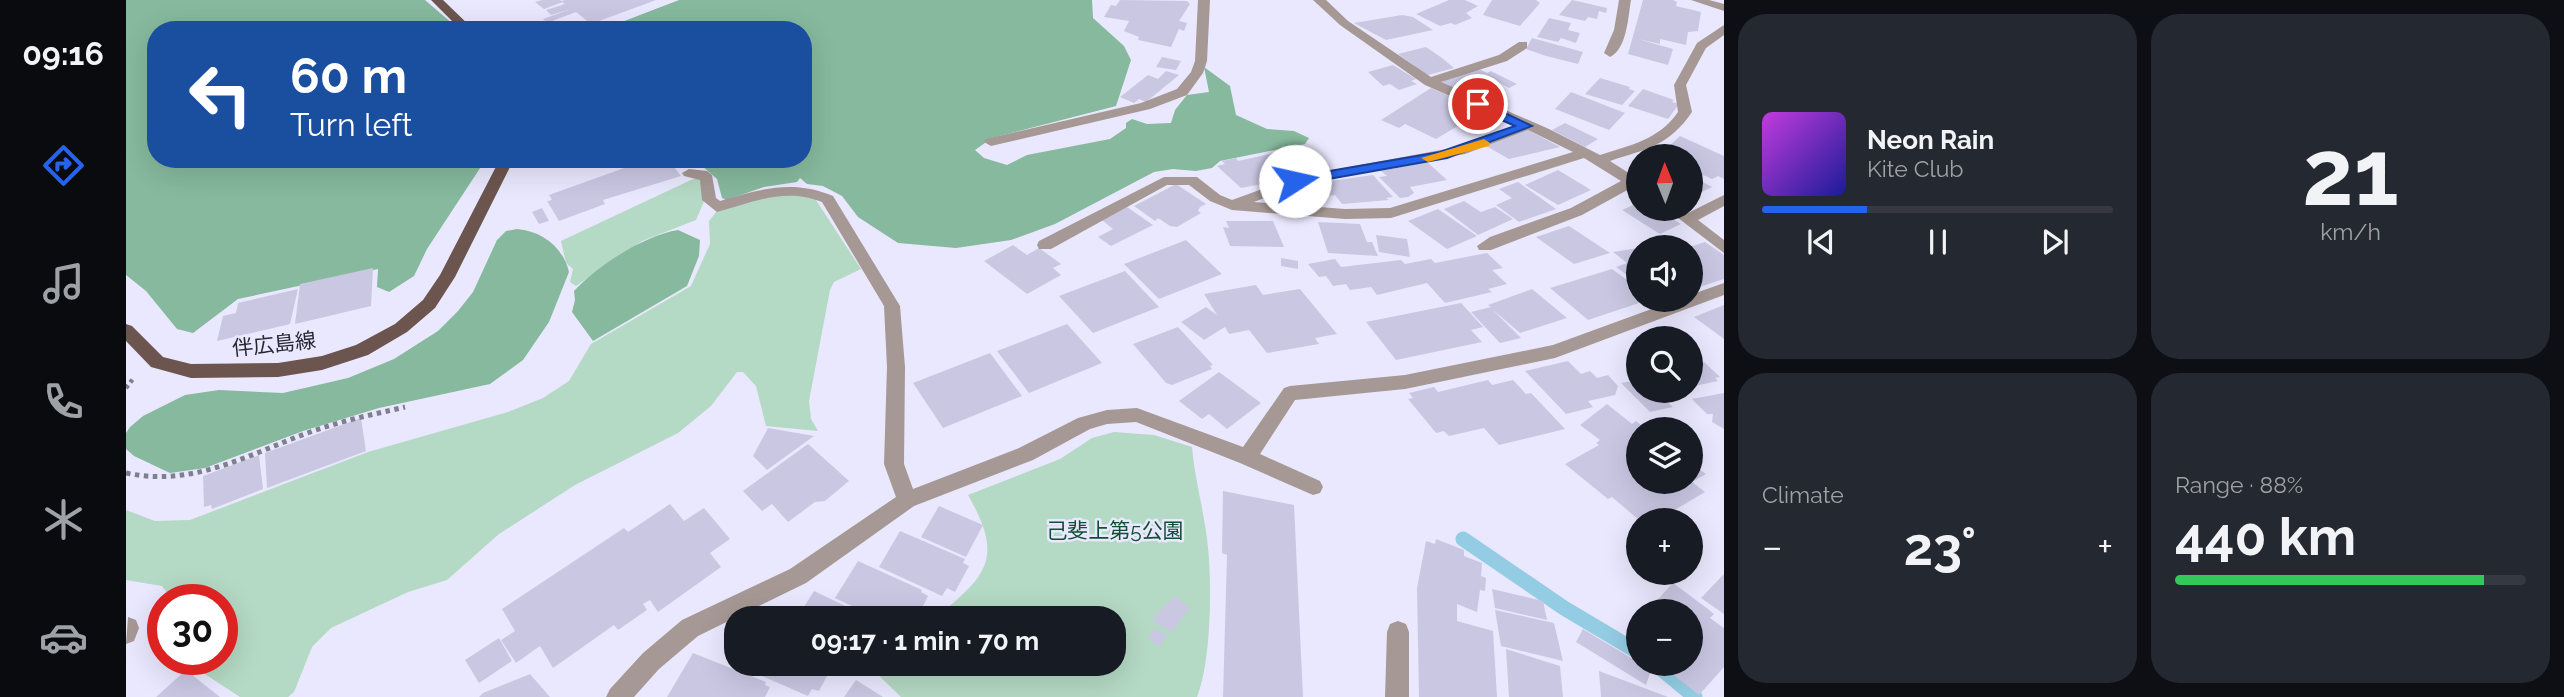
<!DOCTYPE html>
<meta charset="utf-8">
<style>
:root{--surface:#171b24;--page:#242831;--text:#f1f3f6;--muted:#9ea1a6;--line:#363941;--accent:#2563eb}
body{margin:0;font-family:Raleway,"Noto Sans JP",sans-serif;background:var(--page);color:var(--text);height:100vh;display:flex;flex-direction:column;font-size:26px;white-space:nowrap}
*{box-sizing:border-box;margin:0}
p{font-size:23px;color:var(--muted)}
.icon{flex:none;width:38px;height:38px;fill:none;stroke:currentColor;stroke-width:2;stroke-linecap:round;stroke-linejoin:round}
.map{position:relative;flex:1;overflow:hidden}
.panel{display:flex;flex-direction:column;gap:14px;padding:14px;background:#0d0f14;width:840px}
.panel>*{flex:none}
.banner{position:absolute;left:21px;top:21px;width:665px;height:147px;border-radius:28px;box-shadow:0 7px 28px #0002;background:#1a4fa0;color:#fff;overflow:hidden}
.needle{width:46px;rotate:359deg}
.buttons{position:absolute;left:1500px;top:144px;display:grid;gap:14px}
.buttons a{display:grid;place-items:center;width:77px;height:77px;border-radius:50%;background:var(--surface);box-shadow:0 7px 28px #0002;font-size:35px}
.speed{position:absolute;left:21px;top:584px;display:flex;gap:14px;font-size:35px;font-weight:700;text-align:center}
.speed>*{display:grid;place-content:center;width:91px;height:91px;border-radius:50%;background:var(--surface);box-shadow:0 7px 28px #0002;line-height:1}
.speed .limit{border:10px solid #d22;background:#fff;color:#111}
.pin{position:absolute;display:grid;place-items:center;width:60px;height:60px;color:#fff;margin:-30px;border:4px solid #fff;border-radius:50%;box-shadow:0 2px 7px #0007}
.me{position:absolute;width:77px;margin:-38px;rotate:80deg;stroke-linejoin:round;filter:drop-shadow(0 0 5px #0008)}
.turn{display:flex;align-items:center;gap:24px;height:147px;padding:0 28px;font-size:32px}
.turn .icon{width:91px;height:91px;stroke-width:2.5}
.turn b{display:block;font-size:49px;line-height:60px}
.big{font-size:52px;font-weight:700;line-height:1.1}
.panel .card{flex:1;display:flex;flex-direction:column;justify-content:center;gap:10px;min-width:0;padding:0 24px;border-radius:28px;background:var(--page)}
.panel .dial{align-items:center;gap:0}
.dial b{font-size:91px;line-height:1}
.song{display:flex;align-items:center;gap:21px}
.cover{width:84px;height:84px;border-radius:10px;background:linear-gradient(135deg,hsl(290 70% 55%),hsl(240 70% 35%))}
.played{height:7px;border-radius:4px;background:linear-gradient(90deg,var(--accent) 30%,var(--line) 30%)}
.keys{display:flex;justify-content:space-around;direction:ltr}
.heat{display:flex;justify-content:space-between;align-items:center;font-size:38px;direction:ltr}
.charge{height:10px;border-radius:5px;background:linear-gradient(90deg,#34c759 88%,var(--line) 0)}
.panel .tiles{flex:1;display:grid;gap:14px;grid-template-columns:repeat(2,1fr)}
.trip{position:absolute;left:598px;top:606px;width:402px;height:70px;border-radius:28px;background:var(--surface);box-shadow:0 7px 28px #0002;font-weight:700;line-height:70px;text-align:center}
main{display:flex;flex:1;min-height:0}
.dock{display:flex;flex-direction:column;width:126px;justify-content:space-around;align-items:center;background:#090b0e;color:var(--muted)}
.dock .icon{width:49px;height:49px}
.dock .current{color:var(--accent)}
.dock b{font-size:32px;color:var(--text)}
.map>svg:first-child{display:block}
.green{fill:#b4d9c4}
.forest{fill:#86b99d}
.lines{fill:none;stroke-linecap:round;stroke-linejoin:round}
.stream{stroke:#93cce3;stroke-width:15}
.building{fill:#cac7e3}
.path-far1{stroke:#807f8e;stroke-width:4.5;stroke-dasharray:3.5 3.5;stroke-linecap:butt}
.path{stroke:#807f8e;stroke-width:5;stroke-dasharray:4.5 4.5;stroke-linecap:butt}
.minor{fill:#a69894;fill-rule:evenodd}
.major{fill:#6c554f;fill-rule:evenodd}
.route{fill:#2563eb;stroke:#184099;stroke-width:2}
.slow{fill:#f59e0b}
.labels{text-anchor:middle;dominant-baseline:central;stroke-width:5;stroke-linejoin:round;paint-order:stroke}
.street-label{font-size:21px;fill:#272630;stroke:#eae8fe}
.park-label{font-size:21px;fill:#0f4f34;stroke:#eae8fe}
</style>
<main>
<nav class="dock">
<b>09:16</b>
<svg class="icon current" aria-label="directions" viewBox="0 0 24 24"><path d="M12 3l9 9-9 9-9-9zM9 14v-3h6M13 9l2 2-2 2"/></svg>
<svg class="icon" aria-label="music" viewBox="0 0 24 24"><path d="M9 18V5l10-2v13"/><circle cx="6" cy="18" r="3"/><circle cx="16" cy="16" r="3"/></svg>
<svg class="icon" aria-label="phone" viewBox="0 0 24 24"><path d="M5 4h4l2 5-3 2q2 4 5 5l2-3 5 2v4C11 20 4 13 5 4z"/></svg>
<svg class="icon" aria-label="climate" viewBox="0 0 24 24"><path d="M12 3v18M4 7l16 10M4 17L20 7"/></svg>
<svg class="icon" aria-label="car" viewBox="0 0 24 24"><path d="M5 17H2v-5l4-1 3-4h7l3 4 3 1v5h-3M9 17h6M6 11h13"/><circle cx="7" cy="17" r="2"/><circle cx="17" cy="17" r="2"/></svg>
</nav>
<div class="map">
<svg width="1598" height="697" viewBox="0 0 1598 697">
<rect width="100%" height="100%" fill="#eae8fe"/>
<path class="green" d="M575,178L579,199L570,220L516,241L450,286L444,282L447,269L440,263L435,241L567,179Z
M655,191L688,197L735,269L708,282L704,290L683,401L685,419L692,431L640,426L630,386L617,372H611L585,406L552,433L449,485L373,534L321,580L282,592L205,628L186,647L168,692L162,697H114L68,667L57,666L55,660H96V600H46L36,586L0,580V510L29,521L64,520L242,452L382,412L417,398L443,381L465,344L565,286L584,244L583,221L591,211Z
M988,432L1028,435L1066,447C1069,482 1079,514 1082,548C1086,586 1085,663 1071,697H775L740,663H989V618H809C862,575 878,558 842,495L934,459L966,438Z"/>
<path class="forest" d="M0,0H299L334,30H30V159H360L301,249L288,276L263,292L251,287L252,269L112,299L67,333L51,329L20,291L0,275Z
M553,0H966L967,18L998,46L1005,60L990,106L866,138L849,150L858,158L881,165L901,155L984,139L1000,128V123L1006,119L1021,124L1045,123L1049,110L1061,95L1083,92L1078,67L1104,86L1110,115L1141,129L1168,131L1183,138L1179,144L1094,161L1086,168L1070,171L1047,169L1028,172L929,224L885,240L830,248L772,243L732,217L716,196L697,186L681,184L674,178L671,182L638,187L600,200L596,198L591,179L568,159H677V30H475Z
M391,229C416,231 437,247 443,272L423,322L397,360L364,384L253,408L177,431L79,468L44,473L8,456L0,449V433L4,427L17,416L59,395L93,390L157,393L222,378L268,359L312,331L332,311L347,292L371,240L380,231Z
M552,230L574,240L573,256L561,286L467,341L446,312L449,300L448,291C471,266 519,235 552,230Z"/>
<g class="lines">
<path class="stream" d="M1337,539L1438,608L1512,652
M1528,663L1569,697"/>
</g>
<path class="building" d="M416,0H434L437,2L418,9L409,2Z
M439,0H530L465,24L450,12L421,23L417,19L445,9L425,15L420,10L439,4L435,1Z
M994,0L1061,1L1064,4L1053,21L1061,23L1058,31L1053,29L1045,47L1012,40L1013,37L998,31L1003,21L978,17L985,5L990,6Z
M1323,0H1339L1352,6L1340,13L1346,18L1329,25L1325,23L1314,26L1290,14Z
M1366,0H1410L1414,3L1394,26L1357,15Z
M1446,0L1481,8L1480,13L1473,11L1471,19L1462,17L1459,21L1433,15Z
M1517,0H1547L1551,2L1550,6L1575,12L1572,31L1562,32L1560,45L1534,39V44L1512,39L1547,49L1542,65L1502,54Z
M1276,15L1287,17L1307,30L1260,40L1228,23Z
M1423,18L1445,23L1442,30L1454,33L1450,43L1435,38L1432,42L1411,37Z
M1406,38L1457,52L1452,64L1420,56L1400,49Z
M1300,47L1316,58L1328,68L1302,75L1291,71L1285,67L1289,66L1272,54Z
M1036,57L1055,61L1050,70L1030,67Z
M1267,65L1290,79L1285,81L1291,84L1273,90L1264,84L1257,86L1242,72Z
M1349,67L1361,73L1365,71L1391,84L1383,88L1374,83L1345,98L1313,83Z
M1040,71L1053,75L1020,102L1013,99L1008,103L994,97L1022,75L1032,79Z
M1474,78L1504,87L1503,89L1509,91L1496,105L1459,94Z
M1305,88L1330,99L1332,98L1368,115L1351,127L1335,119L1333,120L1337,123L1310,139L1279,124L1273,128L1255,120Z
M1517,89L1548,100L1546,102L1553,104L1542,119L1502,106Z
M1445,92L1499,113L1483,130L1429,109Z
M1439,123L1472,139L1459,147L1426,130Z
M1402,130L1434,147L1383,159L1360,146Z
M1554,136L1598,156V179L1592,176L1586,179L1564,169V156H1545L1547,154L1539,150Z
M1162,150L1187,174L1115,188L1091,166L1099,164L1096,161L1110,158L1112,161Z
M509,159H542L555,176L477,200L479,204L433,221L421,201L426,200L423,195L501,167L498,163Z
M1301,162L1321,180L1284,187L1288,193L1282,197L1274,198L1253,177L1261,176L1255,171Z
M1432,170L1465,190L1432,205L1399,185Z
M1247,175L1267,197L1260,198L1263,200L1216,204L1209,195L1201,196L1191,183Z
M1564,175L1586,187L1564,198Z
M1392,182L1430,209L1393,222L1370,205L1386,198L1373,189Z
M1050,184L1080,204L1074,207L1072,211L1075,213L1051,227L1044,226L1032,218L1029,221L1008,206Z
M1338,201L1355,212L1369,207L1387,219L1352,235L1318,209Z
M1512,203V208H1529L1555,224L1534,234L1496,210Z
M1001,207L1027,225L985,246L972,237L987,229L976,220Z
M416,208L423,221L413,224L406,212Z
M1312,209L1351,236L1321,249L1282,221Z
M1100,221H1147L1158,247L1104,246L1097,227L1103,228Z
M1192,222L1234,224L1241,242H1246L1252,256L1202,253Z
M1443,226L1484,253L1448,264L1410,237Z
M1250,235L1281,239L1284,257L1253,252Z
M1060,240L1096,274L1033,299L998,264Z
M1579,242L1598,255V279L1564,290V247Z
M887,245L901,255L913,248L935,264L927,268L935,275L901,294L858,261Z
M1512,248V283L1490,267L1501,263L1487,252Z
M1361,253L1377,268L1366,270L1381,284L1362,289L1366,292L1319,303L1301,283L1251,295L1245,287L1224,290L1220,284L1207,286L1200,276L1193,277L1182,264L1209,259L1215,267L1275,260L1279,264L1305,259L1309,263Z
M1155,258L1172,261V269L1155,266Z
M247,268L245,306L169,324L174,284Z
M1486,269L1512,288V299L1522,300L1462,320L1424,288Z
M999,271L1033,307L967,333L933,296Z
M1130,285L1137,295L1174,289L1211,334L1189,338L1193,344L1141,353L1123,330L1103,334L1099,327L1078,340L1055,322L1080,307L1091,315L1078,294Z
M172,289L164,324L91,341L97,316L110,313L112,303Z
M1406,289L1441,318L1394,333L1366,309L1395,338L1374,343L1345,312L1365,307L1362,305Z
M1335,303L1357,327L1345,330L1356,342L1270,360L1240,322Z
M1598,305V339L1568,317Z
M941,324L976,363L903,393L871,351Z
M1052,327L1087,365L1084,366L1086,369L1046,385L1040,383L1007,344Z
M864,353L896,396L817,428L787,383Z
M1564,356L1573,363L1578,362L1594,377L1589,378L1592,381L1564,387Z
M1442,361L1455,374L1464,371L1471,378L1482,375L1492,386L1489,395L1462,401L1467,407L1440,414L1399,371Z
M1512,368V390H1542L1549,397L1538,399L1547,407L1524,412L1495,383L1506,381L1500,375L1504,374L1501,370Z
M1093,372L1135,403L1101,429L1083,414L1076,419L1053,401Z
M1362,380L1366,385L1387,380L1400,394L1405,393L1439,429L1373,445L1358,428L1323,436L1318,431L1310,433L1282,399L1287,398L1283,393L1308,387L1312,392Z
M1598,393V429L1586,422L1587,414H1581L1566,399Z
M1481,404L1506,424L1510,421L1520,429H1512V481H1564V463L1580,474L1566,482L1579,492L1532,520H1513L1486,497L1482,499L1439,464L1473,445L1470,443L1474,440L1454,425Z
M235,418L240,451L141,488L139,453Z
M642,428L688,436L641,470L627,456Z
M682,444L723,481L699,501L689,502L662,522L646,504L636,511L617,491Z
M133,455L137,489L86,509L85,505L78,507L77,476Z
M1097,491L1168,505L1177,697H1097L1101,555L1096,553Z
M544,504L558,521L578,508L604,539L584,553L595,567L532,612L524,600L517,604L521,610L492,630L488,625L427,668L414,646L390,663L375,640L389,631L376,609L498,528L502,532Z
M813,506L857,525L840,557L795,537Z
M774,531L839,559L837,563L843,566L829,592L821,588L816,596L753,567Z
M1310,539L1338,550V556L1356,563L1355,576L1360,578L1359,591L1354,590L1351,612L1331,604V621L1367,631L1371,697H1293L1291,588L1300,541L1309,544Z
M732,561L796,590L795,592L802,596L791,618H751L709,598Z
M1598,574V614L1575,598Z
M1547,583L1582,609L1588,614L1584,618L1598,628V667L1573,695L1532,663H1564V611H1521Z
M1366,589L1417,601L1421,620L1369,608Z
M688,591L744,618H671Z
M1049,596L1064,608L1045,633L1026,619Z
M1369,610L1428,623L1437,661L1375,646Z
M1029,628L1041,636L1033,647L1022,638Z
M1457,629L1525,670L1520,685L1450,642Z
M373,638L386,661L353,683L339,660Z
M1380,649L1434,666L1437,697H1383Z
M567,653L640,682L639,685L644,687L639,697H541Z
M614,663H708L693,691L686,689L682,696L613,666Z
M60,670L94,697H30Z
M1473,671L1542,697H1475Z
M404,674L424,697H353L357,693Z
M730,680L757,697H718Z"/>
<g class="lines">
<path class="path-far1" d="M0,388L7,379"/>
<path class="path" d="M0,473C70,488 126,452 190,430C219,420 249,414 279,407"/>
<path class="minor" d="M1072,0H1084L1081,61L1077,73L1061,95L1024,109L865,146L858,142L860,139L1015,103L1051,89L1065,72L1069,61Z
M1187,0H1200L1222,21L1305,77L1373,55L1393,42H1401V48L1381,61L1315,82L1423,129L1474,155C1504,145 1533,140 1552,112L1548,85L1571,43L1598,25V35L1580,48L1560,85L1566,112C1543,146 1520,149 1484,161L1512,179V191L1505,188L1456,215L1365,250H1353L1351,246L1364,237L1445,208L1495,181L1458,158L1265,218L1219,219L1106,210L1084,201L1063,185H1041L925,249H913L911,245L913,241L1038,177H1071L1094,195L1106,200L1169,177L1331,147L1390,125L1299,85L1214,25ZM1402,130L1447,152L1264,208L1219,209L1128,202L1172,185L1339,154Z
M1493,0H1505C1502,17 1501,49 1484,57L1478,53L1488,30Z
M1565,0H1583L1598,4V11Z
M563,169L581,171L586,175L590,198L594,201C634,189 667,179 707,196L774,306L779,367L778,464L787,489L893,448L952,418L981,410L1011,408L1117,447L1158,388L1164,386L1279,375L1427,345L1553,299H1564V295L1598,283V295L1429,358L1279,389L1169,400L1134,454L1194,481L1197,487L1194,493L1187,495L1114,463L1010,422L981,424L964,429L907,460L788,506L680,583L572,636L533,669L508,697H480L484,689L517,653L556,620L664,569L770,497L758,464L761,367L758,306L696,202C659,187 628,202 591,212L576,200L574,180L558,176L556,173Z
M1598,195V206L1572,220L1598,240V253L1539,208H1556L1562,213Z
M2,617L10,620L13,628L8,641L0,644Z
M1272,621L1280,624L1283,632V697H1259L1261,632L1264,624Z"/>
<path class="major" d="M305,0H317L348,30H335Z
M374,159H388L329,277L309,308L281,332L242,355L196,370L152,377L65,378L25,367L0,341V324L6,326L37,357L65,364L152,363L196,356L230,345L269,324L297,300L314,275Z"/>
</g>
<path class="route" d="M1347,102H1356L1406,126L1321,158L1169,185L1163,181L1169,177L1314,152L1389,126L1347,107Z"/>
<path class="slow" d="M1358,139L1364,143L1363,146L1302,162L1295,158Z"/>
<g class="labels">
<g class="street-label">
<text transform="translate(148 344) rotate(-6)">伴広島線</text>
</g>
<g class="park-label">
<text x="989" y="530">己斐上第5公園</text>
</g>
</g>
</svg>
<div class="buttons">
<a><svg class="needle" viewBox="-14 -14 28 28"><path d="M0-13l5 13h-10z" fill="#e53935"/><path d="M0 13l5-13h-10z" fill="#9ea1a6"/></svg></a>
<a><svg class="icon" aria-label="sound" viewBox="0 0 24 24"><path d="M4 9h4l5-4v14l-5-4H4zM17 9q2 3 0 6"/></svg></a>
<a><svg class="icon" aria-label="search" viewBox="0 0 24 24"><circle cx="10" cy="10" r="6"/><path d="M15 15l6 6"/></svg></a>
<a><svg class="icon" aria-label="layers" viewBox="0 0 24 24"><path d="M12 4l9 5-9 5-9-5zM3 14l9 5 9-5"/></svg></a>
<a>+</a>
<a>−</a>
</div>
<div class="speed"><div class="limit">30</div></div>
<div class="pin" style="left:1352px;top:104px;background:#d93025"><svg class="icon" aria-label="arrive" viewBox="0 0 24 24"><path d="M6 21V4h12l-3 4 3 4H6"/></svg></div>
<svg class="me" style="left:1169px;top:181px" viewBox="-20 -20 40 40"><circle r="19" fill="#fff"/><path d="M0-13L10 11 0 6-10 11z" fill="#2563eb"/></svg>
<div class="trip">09:17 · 1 min · 70 m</div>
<div class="banner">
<div class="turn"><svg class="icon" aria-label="left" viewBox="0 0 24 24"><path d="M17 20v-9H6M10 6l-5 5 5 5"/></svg><div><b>60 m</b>Turn left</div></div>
</div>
</div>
<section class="panel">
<div class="tiles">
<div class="card">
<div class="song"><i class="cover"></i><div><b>Neon Rain</b><p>Kite Club</p></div></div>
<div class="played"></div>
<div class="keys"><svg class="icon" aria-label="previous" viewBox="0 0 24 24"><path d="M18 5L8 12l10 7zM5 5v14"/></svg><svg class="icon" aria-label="pause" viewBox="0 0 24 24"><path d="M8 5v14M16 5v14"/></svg><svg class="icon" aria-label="next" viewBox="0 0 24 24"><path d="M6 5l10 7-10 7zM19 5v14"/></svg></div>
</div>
<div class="card dial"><b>21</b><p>km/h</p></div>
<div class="card"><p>Climate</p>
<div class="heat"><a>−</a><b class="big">23°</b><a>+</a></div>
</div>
<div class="card"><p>Range · 88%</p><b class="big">440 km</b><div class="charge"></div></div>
</div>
</section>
</main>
